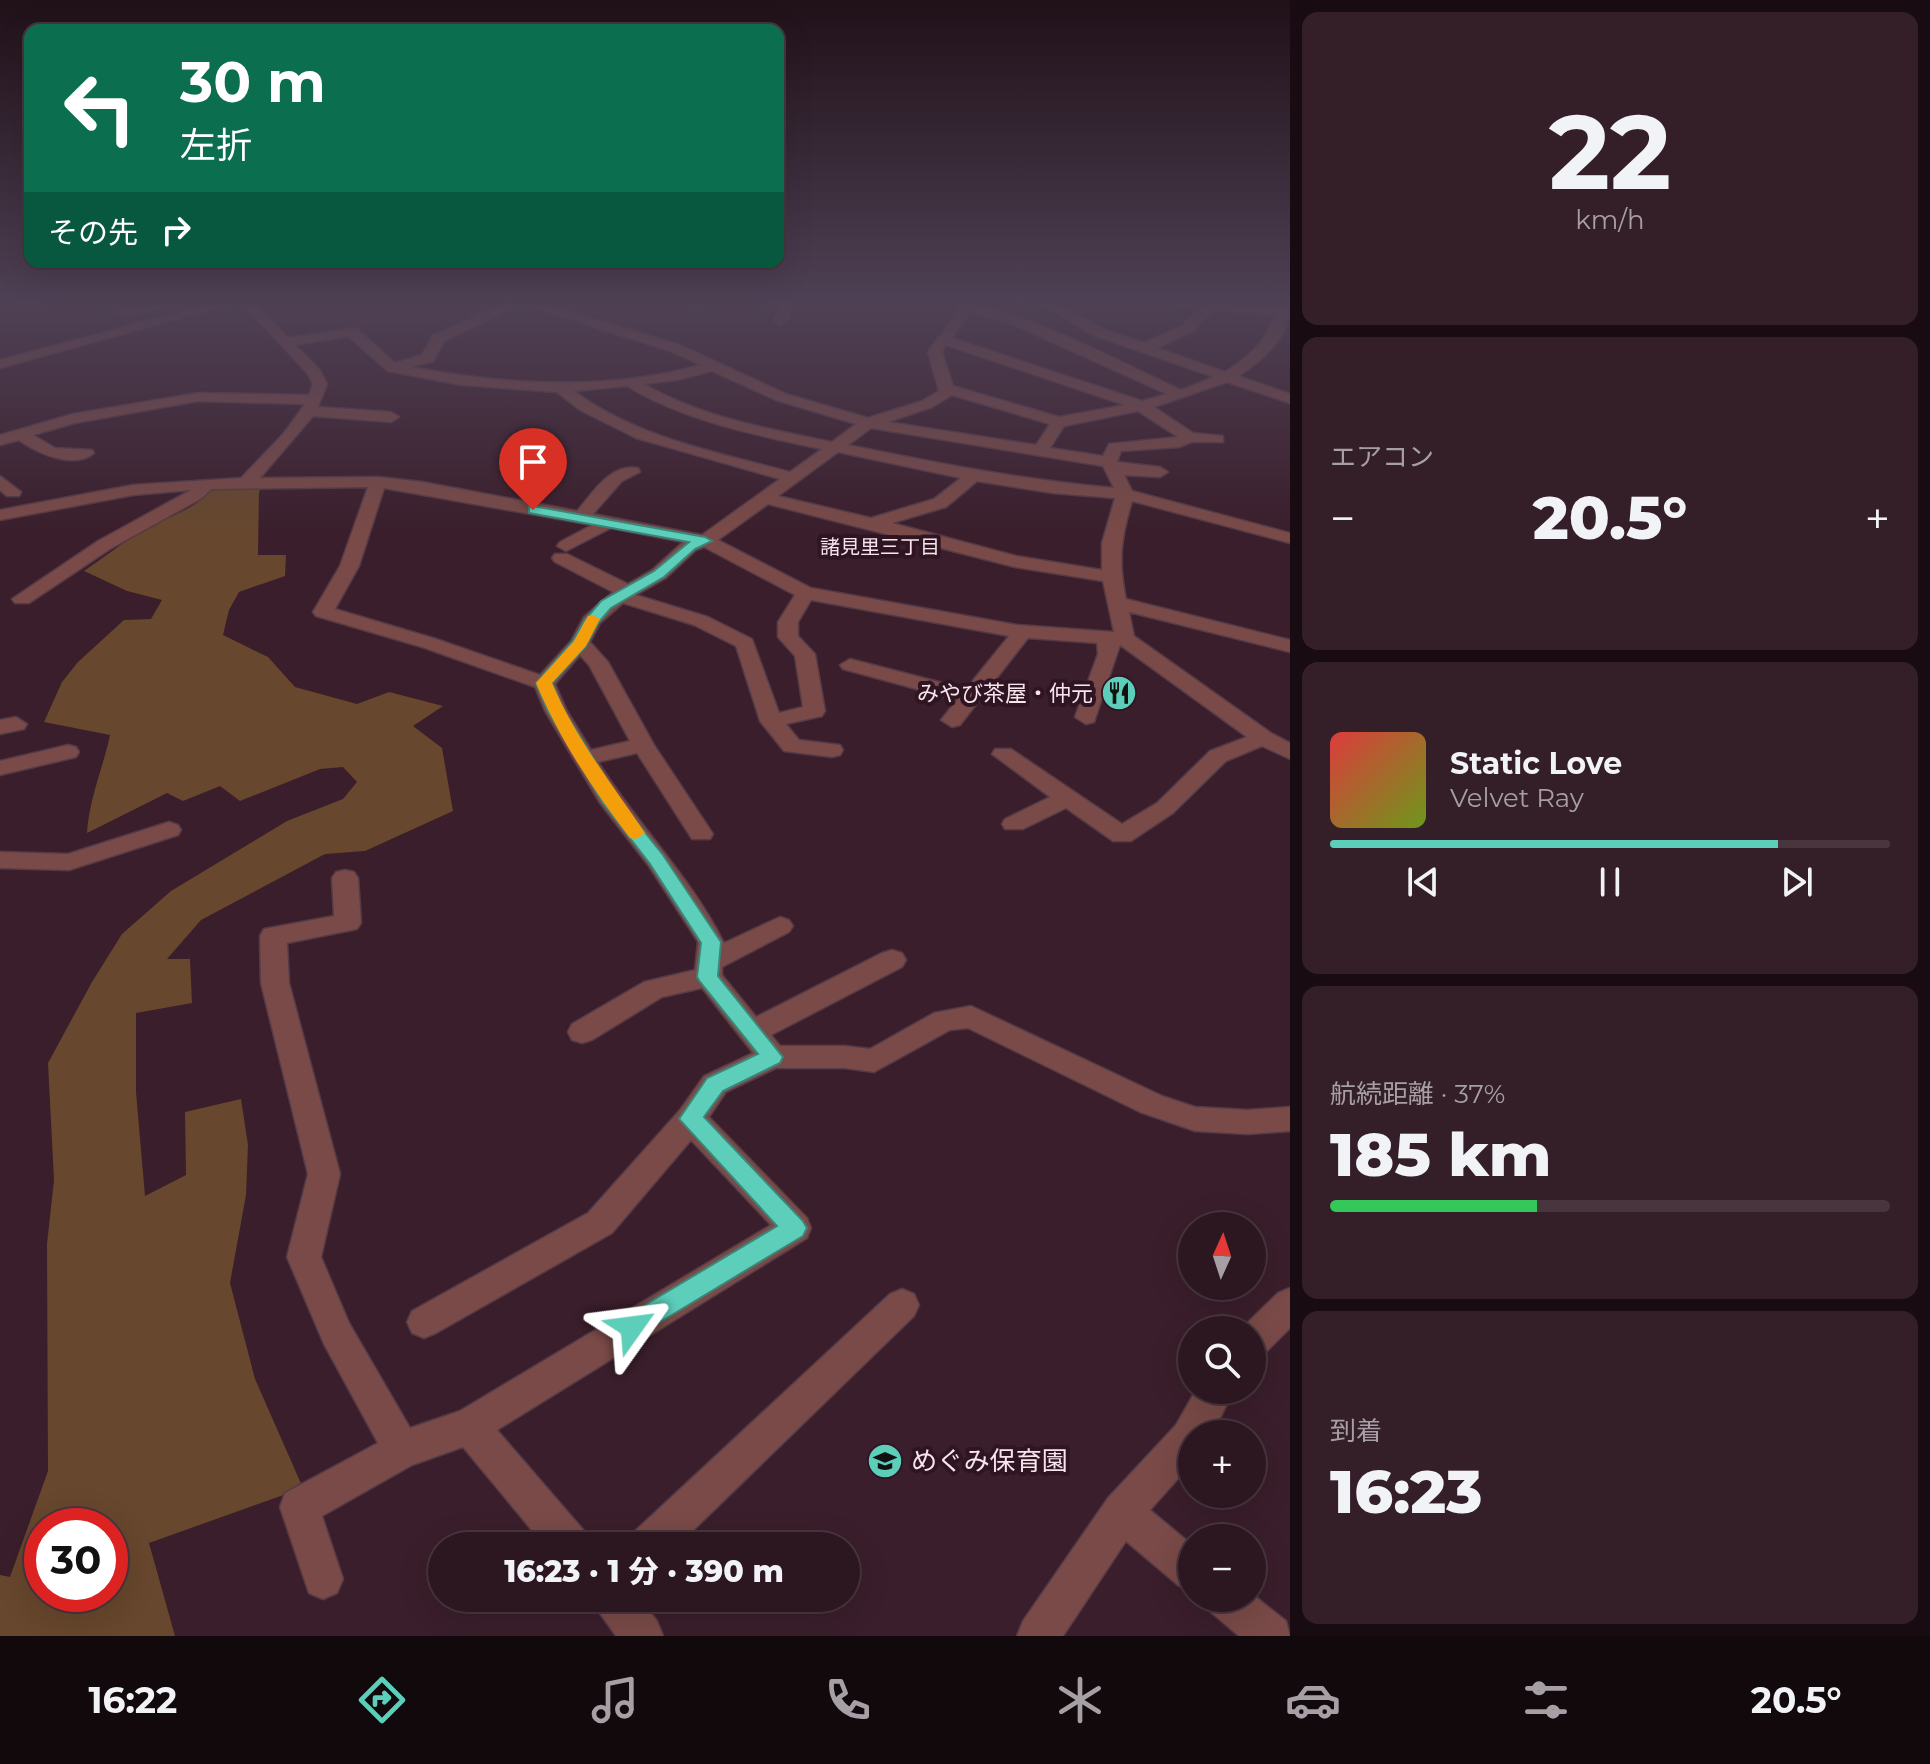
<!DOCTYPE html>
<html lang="ja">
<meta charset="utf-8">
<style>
:root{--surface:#2c1620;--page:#341f29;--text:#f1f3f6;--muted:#a69fa5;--line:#48353e;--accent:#5cceba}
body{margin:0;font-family:Montserrat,"Noto Sans JP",sans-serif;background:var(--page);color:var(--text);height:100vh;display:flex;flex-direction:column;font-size:30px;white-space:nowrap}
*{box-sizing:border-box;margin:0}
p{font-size:26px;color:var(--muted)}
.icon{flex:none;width:44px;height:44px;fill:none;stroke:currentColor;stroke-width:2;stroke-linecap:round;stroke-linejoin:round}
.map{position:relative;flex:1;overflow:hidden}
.details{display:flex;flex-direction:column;gap:12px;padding:12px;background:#180c12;width:640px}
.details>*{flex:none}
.hud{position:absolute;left:24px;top:24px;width:760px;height:244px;border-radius:16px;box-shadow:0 8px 32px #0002,0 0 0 2px var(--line);background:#0b6e4f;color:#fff;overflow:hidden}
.needle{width:52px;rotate:3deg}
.buttons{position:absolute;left:1178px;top:1212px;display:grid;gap:16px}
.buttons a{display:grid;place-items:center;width:88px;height:88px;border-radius:50%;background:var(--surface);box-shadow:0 8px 32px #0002,0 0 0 2px var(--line);font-size:40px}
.speed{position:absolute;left:24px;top:1508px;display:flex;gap:16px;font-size:40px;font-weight:700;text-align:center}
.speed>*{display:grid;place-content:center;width:104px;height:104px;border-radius:50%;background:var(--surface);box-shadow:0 8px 32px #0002,0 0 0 2px var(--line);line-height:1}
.speed .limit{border:12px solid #d22;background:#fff;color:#111}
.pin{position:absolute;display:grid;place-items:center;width:68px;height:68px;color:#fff;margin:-82px -34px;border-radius:50% 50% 50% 0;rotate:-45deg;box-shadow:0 0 8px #0007}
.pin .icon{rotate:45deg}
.me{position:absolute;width:88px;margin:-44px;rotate:59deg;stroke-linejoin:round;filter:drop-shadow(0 0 6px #0008)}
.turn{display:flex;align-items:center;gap:28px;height:168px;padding:0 24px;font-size:36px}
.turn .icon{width:104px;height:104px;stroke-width:2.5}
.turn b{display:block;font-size:56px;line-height:68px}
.then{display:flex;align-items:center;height:76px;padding:0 24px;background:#0003;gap:16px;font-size:30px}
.big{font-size:60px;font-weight:800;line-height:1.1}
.details .widget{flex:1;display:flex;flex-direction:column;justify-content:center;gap:12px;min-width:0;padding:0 28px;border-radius:16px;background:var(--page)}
.details .dial{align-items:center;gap:0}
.dial b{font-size:104px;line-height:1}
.song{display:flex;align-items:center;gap:24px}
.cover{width:96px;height:96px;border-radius:12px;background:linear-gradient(135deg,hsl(0 70% 55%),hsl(80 70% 35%))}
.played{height:8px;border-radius:4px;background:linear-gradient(90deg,var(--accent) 80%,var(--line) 80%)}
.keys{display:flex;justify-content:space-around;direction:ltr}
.heat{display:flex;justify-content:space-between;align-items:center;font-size:44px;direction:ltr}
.charge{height:12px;border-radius:6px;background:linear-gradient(90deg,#34c759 37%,var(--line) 0)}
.trip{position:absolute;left:428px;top:1532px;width:432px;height:80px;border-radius:40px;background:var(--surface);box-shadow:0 8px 32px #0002,0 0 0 2px var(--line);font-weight:800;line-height:80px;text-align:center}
.dock{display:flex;height:128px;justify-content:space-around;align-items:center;background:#12090d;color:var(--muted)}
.dock .icon{width:56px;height:56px}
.dock .on{color:var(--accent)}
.dock b{font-size:36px;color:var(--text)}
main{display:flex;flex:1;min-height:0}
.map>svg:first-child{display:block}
.green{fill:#67472d;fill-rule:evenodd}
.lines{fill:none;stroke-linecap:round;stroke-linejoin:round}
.minor-casing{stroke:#543a46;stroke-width:3}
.minor{fill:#794a47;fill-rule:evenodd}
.route{fill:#5cceba;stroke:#3c8679;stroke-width:2}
.slow{fill:#f59e0b}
.labels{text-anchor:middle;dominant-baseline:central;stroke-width:8;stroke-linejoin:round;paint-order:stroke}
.far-neighbourhood-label{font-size:20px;fill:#f7e4ec;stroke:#2f1522}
.poi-label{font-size:22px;fill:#f7e4ec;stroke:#2f1522;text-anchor:end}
.near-poi-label{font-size:26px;fill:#f7e4ec;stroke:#2f1522;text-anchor:start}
</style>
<main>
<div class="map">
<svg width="1290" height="1636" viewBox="0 0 1290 1636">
<rect width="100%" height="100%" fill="#3a1e2b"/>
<path class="green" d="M108,303H187L123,319Z
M265,482L259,492L258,555H286L285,576L239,592L229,610L223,635L268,657L295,687L357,704L389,692L443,706L413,726L442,748L453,811L365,851L325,854L201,920L167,959H190L192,1003L136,1013V1092L145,1196L186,1175L185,1112L241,1099L248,1145L246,1195L230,1283L255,1379L303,1488L149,1543L175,1636H0V1575L10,1577L48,1471L47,1244L54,1180L48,1063L92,982L122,934L171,891L287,821L343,799L357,782L343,767L320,769L240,801L220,786L183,801L167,793L87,833C89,799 103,768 110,735L44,722L62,682L78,662L124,620L151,619L162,600L127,591L84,571C103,558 122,543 142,531C166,516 202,509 215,483ZM42,1526H110V1594H42Z"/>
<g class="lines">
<g class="minor-casing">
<path id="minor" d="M215,303H235L0,368V360Z
M242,303H255L288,338L356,328L395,363L422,355L433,335L506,303H539L680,345L786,394L868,418L922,401L939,391L928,352C938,335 955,324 959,303C1011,303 1128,366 1181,390L1214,377L1093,335L1040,303H1055L1103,329L1144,343L1183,325L1199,309L1177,307L1171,303L1290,308C1290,336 1262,361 1238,376L1290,394V403L1227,382L1154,407L1193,433L1223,436V442H1191L1179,447L1121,451L1117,462L1160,467L1168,472L1160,477L1124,475L1132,491L1290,533V543L1132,501C1121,538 1118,561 1126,599L1290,640V652L1129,612L1134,636L1271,733L1290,743V759L1262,746L1226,761L1173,813L1131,841H1113L1066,808L1023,829H1005L1002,824L1005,819L1050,797L992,754L995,749H1011L1122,824L1157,803L1210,751L1247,737L1120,645L1094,722L1086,724L1075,717L1098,654L1097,643L1028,638L960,725L952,727L941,720L957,700L843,669L840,665L850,659L966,689L1009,636L811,600L798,622V636L815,654L825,711L822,716L786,724L799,740L840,745L843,750L840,755L832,757L784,751L760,721L736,646L694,625L623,603L600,623L590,642L608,662L654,745L713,834L710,839H692L637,753L598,762C637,824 691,877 724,943L780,917L789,920L793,926L789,932L722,967V975L756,1017L882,953L892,950L902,953L906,960L902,967L771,1035L780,1046H845L870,1049L934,1013L971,1006L1162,1096L1195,1107L1248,1110L1290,1107V1131L1248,1134L1195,1131L1140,1112L968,1028L950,1030L874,1072L845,1068H776L726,1092L709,1117L807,1218L811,1228L807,1238L497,1430L585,1532L591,1546H545L463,1447L412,1465L322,1516L343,1579L337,1593L323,1599L309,1593L280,1507L285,1493L378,1443L324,1344L287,1257L308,1174L261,983L260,936L264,929L334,916L332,878L336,872L345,870L354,872L358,878L361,923L357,929L287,943L289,983L340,1174L321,1257L349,1323L410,1428L460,1411L771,1225L691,1140L612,1233L436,1333L424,1338L412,1333L407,1322L412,1311L588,1213L680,1110L704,1076L753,1053L702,988L662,997L592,1040L582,1043L572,1040L568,1032L572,1024L644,982L695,970L698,942L648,865L600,803L545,711L535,687L422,647L316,616L313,612L340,566L368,487L211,489L202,498L110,549L29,603H15L12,599L98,541L191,490L133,495L0,520V510L133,485L241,478L284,433L305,404L198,401L75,423L33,435L55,448L92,450L94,453C74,470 37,453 19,440L0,445V435L73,414L198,393L309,395L313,384L308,374ZM522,304L670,351L701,365C607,391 505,385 411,367L433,361L444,341ZM1213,310L1275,315C1265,343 1250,356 1225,372L1157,348L1193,331ZM970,312L1012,324L1167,394L1142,401L952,338ZM348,336L388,371L461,385L557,392L580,410L636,438L780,479L702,535L593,514L622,481L640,472L638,468C610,463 593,493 577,511L422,482L378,477L260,478L313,416L391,422L399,417L391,412L318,407L327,384L319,369L295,345ZM946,345L1125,405L1059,417L953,386L942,352ZM712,371L776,400L856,424L832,442C769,429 700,417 644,384L677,380ZM627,386C685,421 755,435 822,449L790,472C716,452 637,438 574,391ZM952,395L1050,424L1036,445L888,422L932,407ZM1138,411L1178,437L1109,444L1103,456L1050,448L1064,426ZM871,428L1103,466L1114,488C1023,480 936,463 848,445ZM838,452L961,478L934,499L871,518L778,496ZM977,481L1053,493L1115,498L1102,543V570L1016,556L892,523L946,507ZM384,488L592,525L560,542L557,546L566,551L611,528L683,542L652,570L628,584L567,554H555L552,558L555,562L613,592L584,617L571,641L540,675L436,639L335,609L359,566ZM768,504L1015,567L1103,581L1114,632L1017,625L811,588L718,540ZM704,547L795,595L778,622V637L795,656L803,707L779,713L752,639L708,617L636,595L666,578L696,550ZM580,655L589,665L630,741L591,750L567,711L555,684Z
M691,303H705L697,308Z
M782,303H794L787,321L780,325L773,321Z
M0,476L21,492L19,496H7L0,490Z
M16,717L27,724L24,729L0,734V720Z
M68,745L76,747L79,752L76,757L0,775V761Z
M169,822L178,825L181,830L178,835L69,870L0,868V852L68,854Z
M1290,1288V1328L1264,1354L1252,1358V1330H1240L1278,1293Z
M902,1289L914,1294L919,1305L914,1316L677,1546H628L634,1532L890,1294Z
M1196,1390H1234L1212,1434H1192V1463L1150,1510L1192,1545V1591L1178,1585L1126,1541L1063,1636H1017L1023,1621L1108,1498L1176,1425Z
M1252,1594L1286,1621L1290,1636H1239L1211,1612L1205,1598H1252Z
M593,1598H639L657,1621L663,1636H616L599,1612Z"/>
</g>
<use href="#minor" class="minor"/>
</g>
<linearGradient id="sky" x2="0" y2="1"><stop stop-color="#201018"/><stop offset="0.57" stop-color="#4f4155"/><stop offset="1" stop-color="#4f4155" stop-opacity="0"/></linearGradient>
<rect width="1290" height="532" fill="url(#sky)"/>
<path class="route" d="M533,506L705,537L712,541L695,549L664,577L611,608L598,623L586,646L552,683L564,711L619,800L663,855L721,942L718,976L783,1057L780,1063L723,1091L704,1117L803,1221L807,1228L803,1236L632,1339L623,1336L619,1327L623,1318L777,1226L679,1119L707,1078L758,1054L700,982L697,977L701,943L650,864L603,803L548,711L536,683L573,641L584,621L601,601L654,571L689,542L529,513V507Z"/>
<path class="slow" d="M593,615L600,619L586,646L552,683C576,739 612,784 645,833L636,839L630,838C593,790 559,738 536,683L574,641L588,616Z"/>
<defs>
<g id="restaurant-disc" transform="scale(1.8)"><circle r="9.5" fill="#5cceba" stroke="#2f1522"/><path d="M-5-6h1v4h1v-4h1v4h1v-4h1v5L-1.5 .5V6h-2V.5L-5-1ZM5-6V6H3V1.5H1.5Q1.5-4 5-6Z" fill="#111"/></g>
<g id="school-disc" transform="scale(1.8)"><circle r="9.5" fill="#5cceba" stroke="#2f1522"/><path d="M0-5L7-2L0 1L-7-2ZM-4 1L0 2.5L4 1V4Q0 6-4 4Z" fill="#111"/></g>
</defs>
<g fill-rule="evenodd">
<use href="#restaurant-disc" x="1119" y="693"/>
<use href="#school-disc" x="885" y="1461"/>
</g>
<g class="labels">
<g class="far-neighbourhood-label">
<text x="880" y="547">諸見里三丁目</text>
</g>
<g class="poi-label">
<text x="1093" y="693">みやび茶屋・仲元</text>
</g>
<g class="near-poi-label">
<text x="911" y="1461">めぐみ保育園</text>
</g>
</g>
</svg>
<div class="buttons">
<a><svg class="needle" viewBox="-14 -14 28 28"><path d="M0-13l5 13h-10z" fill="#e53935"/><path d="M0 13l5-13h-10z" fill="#a69fa5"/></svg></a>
<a><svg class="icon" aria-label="search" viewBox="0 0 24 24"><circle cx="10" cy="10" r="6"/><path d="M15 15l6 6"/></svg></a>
<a>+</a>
<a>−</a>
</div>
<div class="speed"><div class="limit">30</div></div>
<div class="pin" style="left:533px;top:510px;background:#d93025"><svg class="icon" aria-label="arrive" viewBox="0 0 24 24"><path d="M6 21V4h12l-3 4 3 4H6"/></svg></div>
<svg class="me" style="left:632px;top:1327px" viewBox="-20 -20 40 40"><path d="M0-17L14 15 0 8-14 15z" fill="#5cceba" stroke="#fff" stroke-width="4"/></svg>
<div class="trip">16:23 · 1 分 · 390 m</div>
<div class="hud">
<div class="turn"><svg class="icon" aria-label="left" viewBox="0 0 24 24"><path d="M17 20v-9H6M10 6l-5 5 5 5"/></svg><div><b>30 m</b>左折</div></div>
<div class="then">その先<svg class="icon" aria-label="right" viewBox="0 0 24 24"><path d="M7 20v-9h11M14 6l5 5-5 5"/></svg></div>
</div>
</div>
<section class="details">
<div class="widget dial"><b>22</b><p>km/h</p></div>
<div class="widget"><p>エアコン</p>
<div class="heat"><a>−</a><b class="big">20.5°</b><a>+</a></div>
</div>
<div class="widget">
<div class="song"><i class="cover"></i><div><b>Static Love</b><p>Velvet Ray</p></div></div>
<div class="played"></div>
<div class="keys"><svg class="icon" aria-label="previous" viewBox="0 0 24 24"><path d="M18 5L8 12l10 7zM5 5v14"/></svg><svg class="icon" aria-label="pause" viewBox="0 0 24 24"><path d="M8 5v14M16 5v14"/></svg><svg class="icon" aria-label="next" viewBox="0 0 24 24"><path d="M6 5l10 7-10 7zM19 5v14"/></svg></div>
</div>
<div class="widget"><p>航続距離 · 37%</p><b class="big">185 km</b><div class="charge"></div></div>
<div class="widget"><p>到着</p><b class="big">16:23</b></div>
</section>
</main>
<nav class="dock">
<b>16:22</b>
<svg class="icon on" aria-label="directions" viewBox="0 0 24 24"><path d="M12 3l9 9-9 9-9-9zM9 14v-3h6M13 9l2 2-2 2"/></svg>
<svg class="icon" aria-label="music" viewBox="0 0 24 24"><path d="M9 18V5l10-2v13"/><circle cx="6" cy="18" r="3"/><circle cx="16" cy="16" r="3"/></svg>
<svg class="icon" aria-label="phone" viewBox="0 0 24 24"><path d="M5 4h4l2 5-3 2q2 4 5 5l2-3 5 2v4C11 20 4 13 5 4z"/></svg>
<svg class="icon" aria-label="climate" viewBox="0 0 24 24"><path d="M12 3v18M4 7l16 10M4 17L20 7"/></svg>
<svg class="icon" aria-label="car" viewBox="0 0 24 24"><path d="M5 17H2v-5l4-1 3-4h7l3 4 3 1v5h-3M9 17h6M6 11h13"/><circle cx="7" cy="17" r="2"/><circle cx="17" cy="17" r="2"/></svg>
<svg class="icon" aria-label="filters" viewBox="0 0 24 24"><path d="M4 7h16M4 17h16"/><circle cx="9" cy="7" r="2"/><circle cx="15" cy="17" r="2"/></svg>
<b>20.5°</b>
</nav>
